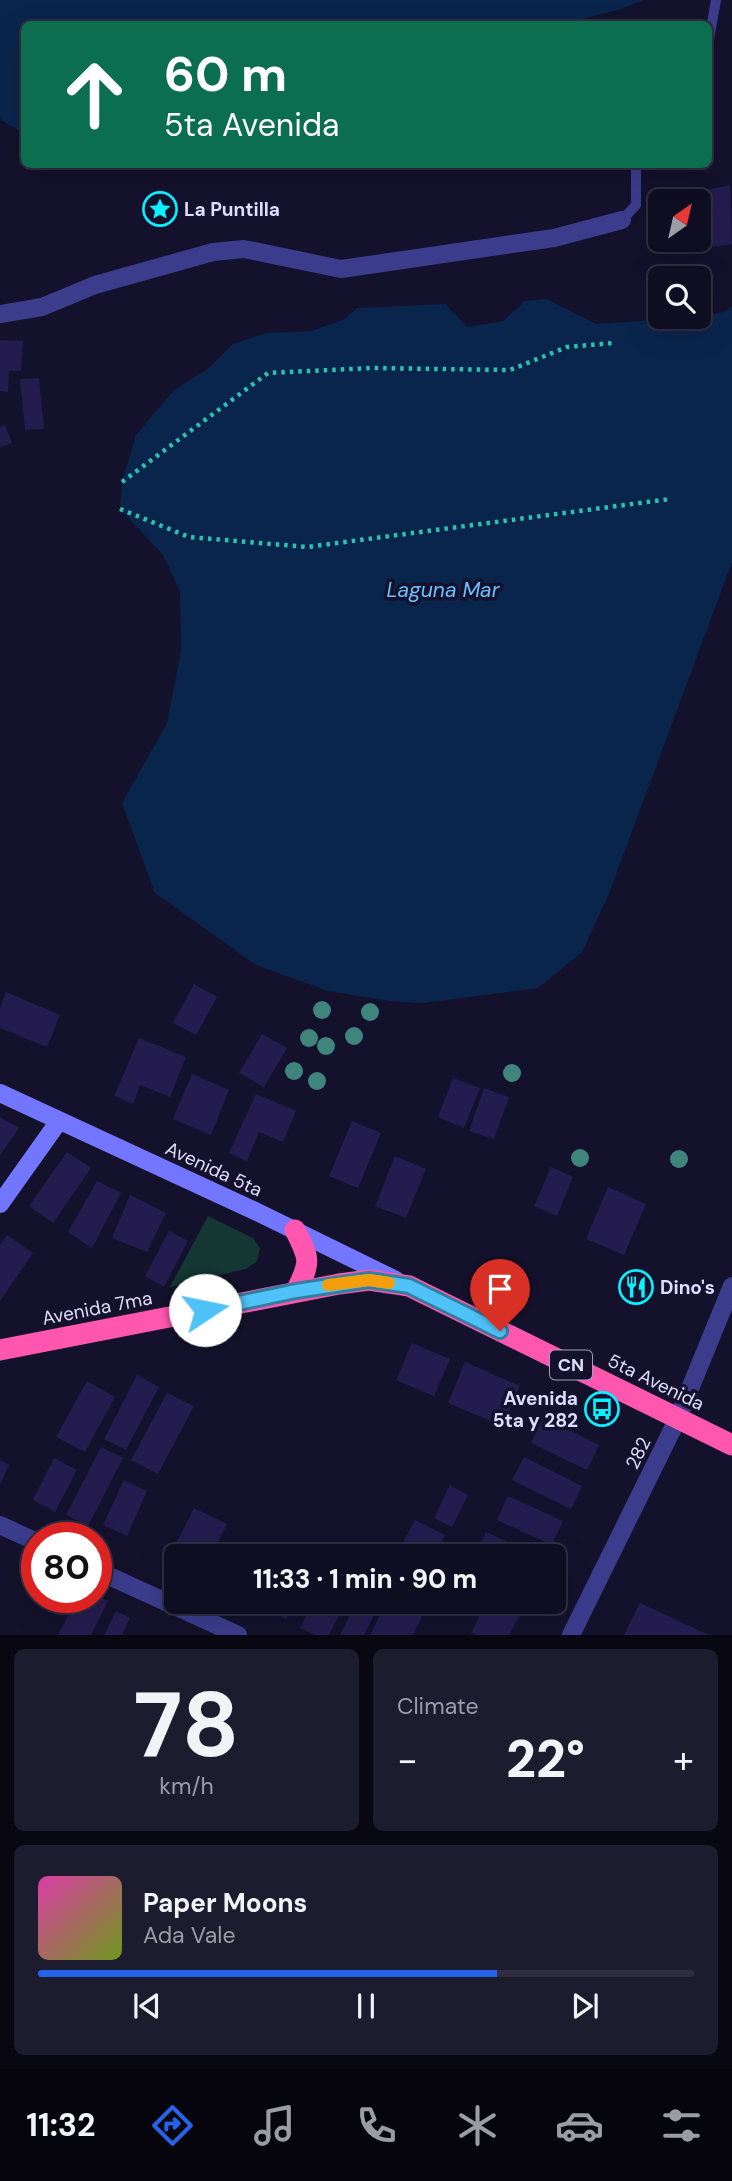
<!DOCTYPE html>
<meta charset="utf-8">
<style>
:root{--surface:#0f0d21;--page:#1d1b2e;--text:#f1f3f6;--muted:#9b9ca5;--line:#2f2d3f;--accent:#2563eb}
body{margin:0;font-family:"DM Sans",sans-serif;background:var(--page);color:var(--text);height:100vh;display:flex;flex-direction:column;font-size:26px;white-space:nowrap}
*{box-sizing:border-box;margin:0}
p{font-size:23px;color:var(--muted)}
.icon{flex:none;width:38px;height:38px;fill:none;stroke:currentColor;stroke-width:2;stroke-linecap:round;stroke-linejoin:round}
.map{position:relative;height:1635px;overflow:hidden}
.details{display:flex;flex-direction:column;gap:14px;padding:14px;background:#080712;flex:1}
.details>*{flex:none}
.guide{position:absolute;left:21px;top:21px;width:691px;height:147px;border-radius:10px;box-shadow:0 7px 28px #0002,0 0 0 2px var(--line);background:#0b6e4f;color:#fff;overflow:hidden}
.needle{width:46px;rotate:34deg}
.controls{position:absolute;left:648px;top:189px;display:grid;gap:14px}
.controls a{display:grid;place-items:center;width:63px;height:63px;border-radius:10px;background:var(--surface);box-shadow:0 7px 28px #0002,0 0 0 2px var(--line);font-size:35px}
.speed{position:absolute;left:21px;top:1522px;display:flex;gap:14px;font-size:35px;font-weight:700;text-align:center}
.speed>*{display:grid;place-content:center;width:91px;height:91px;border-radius:50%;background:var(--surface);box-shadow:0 7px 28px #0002,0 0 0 2px var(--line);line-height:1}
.speed .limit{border:10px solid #d22;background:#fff;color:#111}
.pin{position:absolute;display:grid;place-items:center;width:60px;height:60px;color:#fff;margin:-72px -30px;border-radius:50% 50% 50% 0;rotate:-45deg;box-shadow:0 0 7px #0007}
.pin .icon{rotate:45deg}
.me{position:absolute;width:77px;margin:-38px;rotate:79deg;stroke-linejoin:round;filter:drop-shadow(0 0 5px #0008)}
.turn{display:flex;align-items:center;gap:24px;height:147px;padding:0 28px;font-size:32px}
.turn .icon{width:91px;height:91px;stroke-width:2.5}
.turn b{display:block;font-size:49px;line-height:60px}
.big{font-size:52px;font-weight:800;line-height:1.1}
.details .tile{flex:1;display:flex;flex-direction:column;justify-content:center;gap:10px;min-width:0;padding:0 24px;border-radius:10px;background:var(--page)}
.details .dial{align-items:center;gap:0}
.dial b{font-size:91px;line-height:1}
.song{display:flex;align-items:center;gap:21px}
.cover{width:84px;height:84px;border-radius:10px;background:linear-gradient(135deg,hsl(320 70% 55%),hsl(80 70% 35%))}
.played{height:7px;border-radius:4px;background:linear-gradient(90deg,var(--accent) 70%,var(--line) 70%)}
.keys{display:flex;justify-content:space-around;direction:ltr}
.heat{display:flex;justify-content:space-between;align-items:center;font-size:38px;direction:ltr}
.details .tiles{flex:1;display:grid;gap:14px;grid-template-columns:1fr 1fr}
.tile:last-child{grid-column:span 2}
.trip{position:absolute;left:164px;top:1544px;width:402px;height:70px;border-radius:10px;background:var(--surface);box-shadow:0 7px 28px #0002,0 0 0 2px var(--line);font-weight:800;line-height:70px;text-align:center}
.menu{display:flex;height:112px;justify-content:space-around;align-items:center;background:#06050d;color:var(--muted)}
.menu .icon{width:49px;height:49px}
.menu .on{color:var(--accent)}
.menu b{font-size:32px;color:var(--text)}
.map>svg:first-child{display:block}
.green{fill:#143734}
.water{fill:#0a254c}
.building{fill:#241c4e}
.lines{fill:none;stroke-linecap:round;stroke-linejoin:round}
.path{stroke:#2ec1b2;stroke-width:4.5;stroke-dasharray:3.5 5;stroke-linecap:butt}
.lane{stroke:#3b3c8c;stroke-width:10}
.street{stroke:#3b3c8c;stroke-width:18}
.secondary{stroke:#7376ff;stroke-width:18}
.highway{stroke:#ff57af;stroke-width:21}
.tree{fill:#3f857c}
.route-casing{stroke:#337fa1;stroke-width:18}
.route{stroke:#4fc3f7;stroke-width:12}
.slow{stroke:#f59e0b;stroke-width:12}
.labels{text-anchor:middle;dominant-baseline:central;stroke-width:7;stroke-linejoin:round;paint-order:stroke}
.shield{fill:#14112c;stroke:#a29fc0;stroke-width:2}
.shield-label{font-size:18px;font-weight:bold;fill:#dfdcff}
.poi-label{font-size:19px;font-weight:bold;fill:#dfdcff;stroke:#14112c;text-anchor:start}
.street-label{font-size:19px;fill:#dfdcff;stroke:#14112c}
.water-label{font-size:21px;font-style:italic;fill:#6ac1ff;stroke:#14112c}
</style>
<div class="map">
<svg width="732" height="1635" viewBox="0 0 732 1635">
<rect width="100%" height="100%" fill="#14112c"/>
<path class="green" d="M208,1216L253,1238L260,1248L257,1261L246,1269L170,1287Z"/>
<path class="water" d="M0,0H644L621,9L563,24H24V134L0,119Z
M546,299L596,324L698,317L723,312L732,306V562L608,896L582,952L538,988L423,1003L389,1001L328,991L256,965L155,893L122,803L167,723L181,651L180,591L163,555L120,509L122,482L136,435L174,390L208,369L233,344L266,333L311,331L343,320L357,308L445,304L467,327L503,321L525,301Z"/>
<path class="building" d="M730,185L732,244L713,247L702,191Z
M0,340L23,341L21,371H9L8,392L0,391Z
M39,378L44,429L25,430L20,379Z
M5,425L12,443L0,447V427Z
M194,984L217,997L196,1035L173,1023Z
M6,992L60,1015L47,1047L0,1028V1008Z
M262,1034L287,1048L264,1087L239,1073Z
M139,1038L186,1057L170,1097L140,1085L133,1104L114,1096Z
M192,1074L229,1090L211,1135L173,1119Z
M453,1078L480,1088L464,1128L438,1117Z
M484,1088L509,1097L494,1139L469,1131Z
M256,1094L296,1111L283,1142L259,1132L247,1161L229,1153Z
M0,1117L19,1128L0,1155Z
M352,1121L381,1133L358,1188L329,1176Z
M67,1152L91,1168L53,1223L29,1206Z
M395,1156L426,1169L406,1218L375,1206Z
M551,1167L573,1177L557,1216L534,1206Z
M97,1181L121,1193L92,1248L68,1232Z
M608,1187L646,1204L624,1255L586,1239Z
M130,1195L166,1213L147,1252L112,1238Z
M169,1231L188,1241L164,1287L145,1276Z
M7,1235L33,1253L0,1301V1245Z
M412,1343L450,1359L434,1396L396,1380Z
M465,1362L520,1386L503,1426L448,1403Z
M137,1375L159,1387L126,1450L104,1439Z
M87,1381L115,1397L85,1452L56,1437Z
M167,1393L194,1406L158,1474L131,1460Z
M543,1417L599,1445L587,1470L531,1443Z
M101,1447L123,1458L88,1526L66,1515Z
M524,1457L582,1486L571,1509L512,1480Z
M54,1458L77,1470L55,1512L33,1500Z
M0,1460L9,1465L0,1484Z
M124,1480L147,1491L127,1536L103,1525Z
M450,1485L468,1495L452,1527L434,1518Z
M508,1496L563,1521L552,1545L497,1520Z
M194,1508L227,1524L211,1556H177V1567L167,1562Z
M415,1520L445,1535L435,1556H405L398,1552Z
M486,1532L538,1556H483L476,1553Z
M96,1595L108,1601L91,1635H58L77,1598H96Z
M269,1601H295L286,1619L266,1608Z
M314,1601L346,1602L329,1635H315L300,1628Z
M387,1601H408L425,1610L413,1635H370Z
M487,1601H502L522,1611L509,1635H476L471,1633Z
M356,1603L375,1613L364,1635H340Z
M640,1603L700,1631L709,1635H624Z
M116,1611L130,1618L122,1635H104Z"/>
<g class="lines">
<path class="path" d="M122,482L268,373L371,368L510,370L567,347L613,343
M120,509L189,537L307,547L670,499"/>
<path class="lane" d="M709,39L716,0
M622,220L636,205V164"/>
<path class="street" d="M0,314L42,307L95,285L213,252L244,249L341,269L554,238L622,220
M0,1525L37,1542
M96,1570L238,1635
M571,1635L678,1418L732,1286"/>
<path class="secondary" d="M0,1093L255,1211L396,1280
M0,1204L59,1121"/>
<path class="highway" d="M295,1230C310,1259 311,1262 296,1291
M0,1350L339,1284L369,1280L409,1286L732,1445"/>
</g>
<g class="tree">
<circle cx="322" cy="1010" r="9"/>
<circle cx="370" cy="1012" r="9"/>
<circle cx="354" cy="1036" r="9"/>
<circle cx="309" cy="1038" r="9"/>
<circle cx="326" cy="1046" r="9"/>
<circle cx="294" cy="1071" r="9"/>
<circle cx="512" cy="1073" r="9"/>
<circle cx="317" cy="1081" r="9"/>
<circle cx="580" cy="1158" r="9"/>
<circle cx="679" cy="1159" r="9"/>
</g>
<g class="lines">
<g class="route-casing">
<path id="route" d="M205,1310L296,1291L369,1280L409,1286L500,1331"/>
</g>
<use href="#route" class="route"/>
<path class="slow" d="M328,1285L369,1280L389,1283"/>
</g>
<defs>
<g id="sight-ring" transform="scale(1.75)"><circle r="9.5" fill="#14112c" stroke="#08f1ff" stroke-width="1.5"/><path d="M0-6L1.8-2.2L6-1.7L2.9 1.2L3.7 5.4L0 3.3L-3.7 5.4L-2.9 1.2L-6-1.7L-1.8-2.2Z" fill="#08f1ff"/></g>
<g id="restaurant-ring" transform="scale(1.75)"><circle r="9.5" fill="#14112c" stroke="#08f1ff" stroke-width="1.5"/><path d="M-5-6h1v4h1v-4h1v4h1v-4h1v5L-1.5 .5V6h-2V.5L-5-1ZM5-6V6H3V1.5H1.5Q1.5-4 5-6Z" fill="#08f1ff"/></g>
<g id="bus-ring" transform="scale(1.75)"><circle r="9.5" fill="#14112c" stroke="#08f1ff" stroke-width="1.5"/><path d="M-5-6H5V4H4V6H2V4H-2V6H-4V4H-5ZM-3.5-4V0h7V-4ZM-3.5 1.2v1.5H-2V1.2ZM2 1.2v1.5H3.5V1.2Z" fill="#08f1ff"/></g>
</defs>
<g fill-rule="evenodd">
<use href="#sight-ring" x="160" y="209"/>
<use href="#restaurant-ring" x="636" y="1287"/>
<use href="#bus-ring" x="602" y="1409"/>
</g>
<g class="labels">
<rect class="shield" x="550" y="1350.5" width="42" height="29" rx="5"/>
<g class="shield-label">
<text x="571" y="1365">CN</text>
</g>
<g class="poi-label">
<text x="184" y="209">La Puntilla</text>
<text x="660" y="1287">Dino's</text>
<text x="578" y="1398" text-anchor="end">Avenida<tspan x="578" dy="22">5ta y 282</tspan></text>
</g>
<g class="street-label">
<text transform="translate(214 1169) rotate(25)">Avenida 5ta</text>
<text transform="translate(97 1308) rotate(-11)">Avenida 7ma</text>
<text transform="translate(656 1382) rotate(26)">5ta Avenida</text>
<text transform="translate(638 1453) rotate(-64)">282</text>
</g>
<g class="water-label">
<text x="443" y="590">Laguna Mar</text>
</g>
</g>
</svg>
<div class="controls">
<a><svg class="needle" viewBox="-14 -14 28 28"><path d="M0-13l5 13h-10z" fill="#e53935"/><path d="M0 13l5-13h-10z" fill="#9b9ca5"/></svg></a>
<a><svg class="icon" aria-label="search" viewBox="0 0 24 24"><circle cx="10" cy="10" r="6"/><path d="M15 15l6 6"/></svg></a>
</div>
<div class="speed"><div class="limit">80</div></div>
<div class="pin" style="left:500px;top:1331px;background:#d93025"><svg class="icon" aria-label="arrive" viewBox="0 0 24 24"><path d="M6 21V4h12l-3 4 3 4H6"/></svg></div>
<svg class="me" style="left:205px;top:1310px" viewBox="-20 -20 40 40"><circle r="19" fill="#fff"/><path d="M0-13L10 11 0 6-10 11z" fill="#4fc3f7"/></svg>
<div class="trip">11:33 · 1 min · 90 m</div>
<div class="guide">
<div class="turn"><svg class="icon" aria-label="ahead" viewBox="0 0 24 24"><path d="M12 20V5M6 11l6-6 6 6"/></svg><div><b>60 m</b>5ta Avenida</div></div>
</div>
</div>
<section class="details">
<div class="tiles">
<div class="tile dial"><b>78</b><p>km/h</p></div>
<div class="tile"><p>Climate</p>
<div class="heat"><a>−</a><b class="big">22°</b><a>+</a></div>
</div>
<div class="tile">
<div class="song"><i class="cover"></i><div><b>Paper Moons</b><p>Ada Vale</p></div></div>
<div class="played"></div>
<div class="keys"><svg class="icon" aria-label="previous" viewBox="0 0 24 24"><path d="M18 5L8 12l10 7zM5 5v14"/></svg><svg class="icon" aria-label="pause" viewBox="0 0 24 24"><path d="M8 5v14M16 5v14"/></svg><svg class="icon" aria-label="next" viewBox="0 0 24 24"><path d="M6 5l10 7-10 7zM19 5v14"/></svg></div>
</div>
</div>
</section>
<nav class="menu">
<b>11:32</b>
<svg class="icon on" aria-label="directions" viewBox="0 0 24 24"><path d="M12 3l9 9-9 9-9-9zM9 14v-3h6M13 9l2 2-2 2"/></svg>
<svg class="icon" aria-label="music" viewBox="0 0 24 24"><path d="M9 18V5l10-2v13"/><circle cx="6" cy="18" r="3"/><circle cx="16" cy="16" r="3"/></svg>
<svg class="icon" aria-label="phone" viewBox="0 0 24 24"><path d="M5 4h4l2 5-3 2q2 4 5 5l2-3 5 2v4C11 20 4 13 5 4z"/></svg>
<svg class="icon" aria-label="climate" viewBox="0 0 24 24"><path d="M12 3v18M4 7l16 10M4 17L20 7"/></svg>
<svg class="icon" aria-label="car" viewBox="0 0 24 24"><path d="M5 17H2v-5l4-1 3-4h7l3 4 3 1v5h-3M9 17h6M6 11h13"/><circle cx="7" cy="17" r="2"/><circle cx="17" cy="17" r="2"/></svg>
<svg class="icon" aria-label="filters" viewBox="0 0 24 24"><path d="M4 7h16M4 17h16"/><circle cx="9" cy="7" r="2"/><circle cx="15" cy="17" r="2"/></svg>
</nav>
